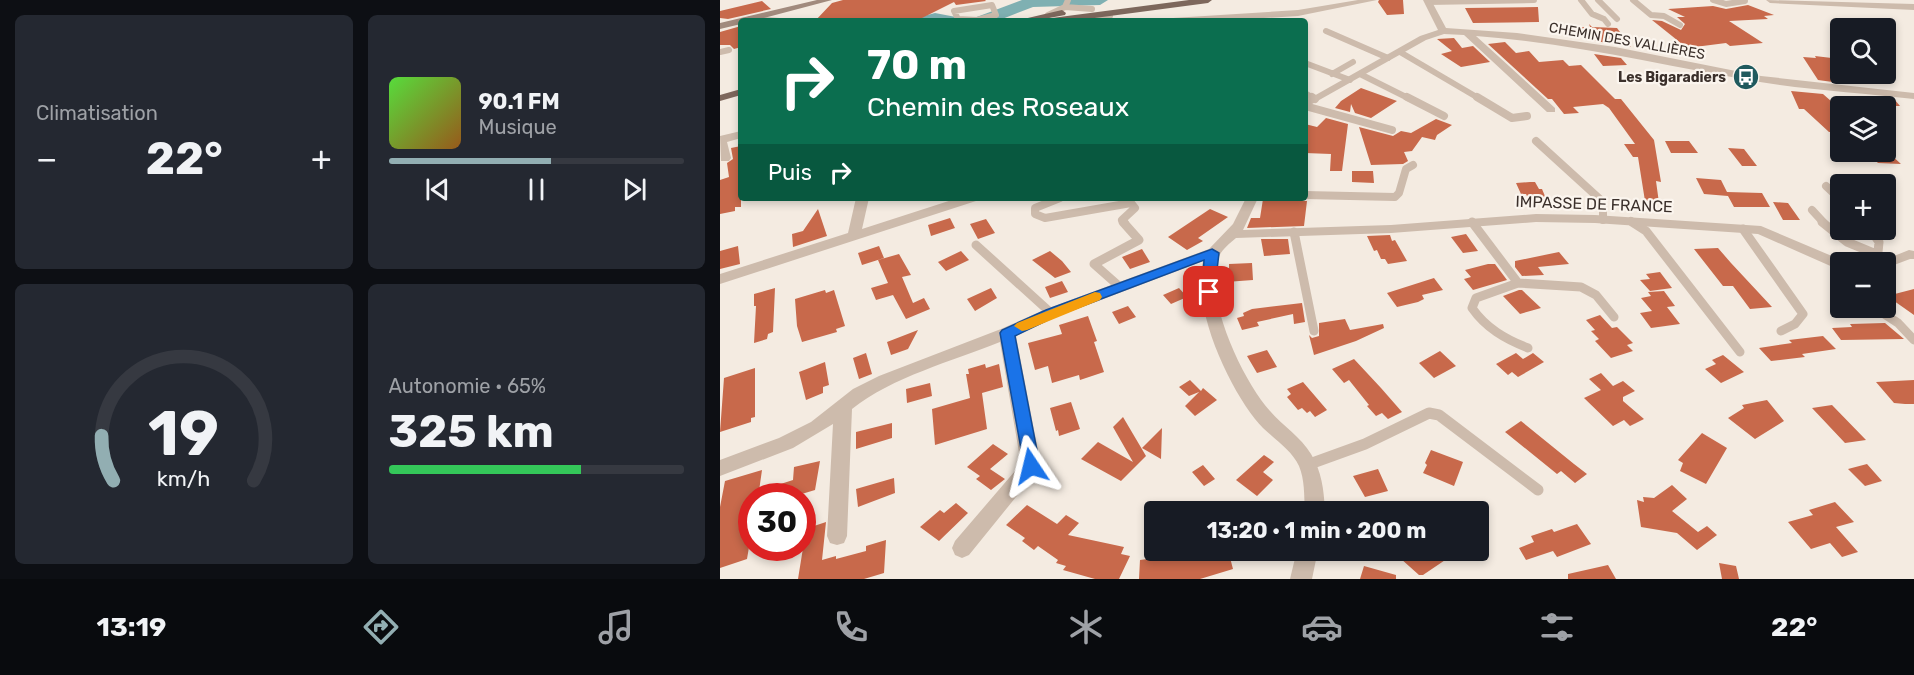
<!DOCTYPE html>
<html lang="fr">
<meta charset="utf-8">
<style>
:root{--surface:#171b24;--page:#242831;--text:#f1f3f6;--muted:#9ea1a6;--line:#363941;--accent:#92aeb2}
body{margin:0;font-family:Rubik,sans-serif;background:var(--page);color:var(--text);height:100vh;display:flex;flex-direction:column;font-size:22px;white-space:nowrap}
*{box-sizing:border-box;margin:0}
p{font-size:20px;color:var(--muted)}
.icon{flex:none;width:33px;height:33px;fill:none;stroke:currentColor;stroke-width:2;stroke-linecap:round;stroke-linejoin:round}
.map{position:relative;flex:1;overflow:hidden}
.details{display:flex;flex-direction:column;gap:15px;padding:15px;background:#0d0f14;width:720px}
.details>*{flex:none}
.top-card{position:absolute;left:18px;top:18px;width:570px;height:183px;border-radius:6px;box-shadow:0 3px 9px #0003;background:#0b6e4f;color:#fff;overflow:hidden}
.controls{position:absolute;left:1110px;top:18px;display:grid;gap:12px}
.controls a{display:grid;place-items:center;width:66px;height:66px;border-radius:6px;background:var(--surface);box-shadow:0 3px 9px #0003;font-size:30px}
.speed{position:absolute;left:18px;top:483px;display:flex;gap:12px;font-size:30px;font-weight:700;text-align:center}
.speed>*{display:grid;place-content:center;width:78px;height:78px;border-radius:50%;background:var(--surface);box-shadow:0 3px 9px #0003;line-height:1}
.speed .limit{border:9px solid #d22;background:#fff;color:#111}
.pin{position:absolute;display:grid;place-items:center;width:51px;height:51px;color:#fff;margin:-26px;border-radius:12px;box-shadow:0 3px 9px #0006}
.me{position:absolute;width:66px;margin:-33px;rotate:350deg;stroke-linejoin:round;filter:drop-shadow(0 0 4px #0008)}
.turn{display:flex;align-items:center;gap:21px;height:126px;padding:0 30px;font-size:27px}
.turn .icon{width:78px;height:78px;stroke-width:2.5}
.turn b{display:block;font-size:42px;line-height:51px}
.then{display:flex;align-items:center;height:57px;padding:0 30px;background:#0003;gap:12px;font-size:22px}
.big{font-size:45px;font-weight:700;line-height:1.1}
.details .widget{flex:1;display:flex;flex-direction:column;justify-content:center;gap:9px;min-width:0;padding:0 21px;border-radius:9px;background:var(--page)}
.details .dial{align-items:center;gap:0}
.dial svg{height:156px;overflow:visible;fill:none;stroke:var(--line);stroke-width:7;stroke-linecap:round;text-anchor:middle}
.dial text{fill:var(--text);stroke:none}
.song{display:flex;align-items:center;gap:18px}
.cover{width:72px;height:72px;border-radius:9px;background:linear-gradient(135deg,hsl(110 70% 55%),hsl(30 70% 35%))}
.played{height:6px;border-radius:3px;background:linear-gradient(90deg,var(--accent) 55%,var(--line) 55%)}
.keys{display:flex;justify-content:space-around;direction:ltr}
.heat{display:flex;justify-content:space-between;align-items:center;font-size:33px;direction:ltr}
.charge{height:9px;border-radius:4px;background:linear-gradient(90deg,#34c759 65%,var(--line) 0)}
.details .tiles{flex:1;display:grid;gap:15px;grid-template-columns:repeat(2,1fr)}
.trip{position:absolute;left:424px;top:501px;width:345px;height:60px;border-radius:6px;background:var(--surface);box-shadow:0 3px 9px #0003;font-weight:700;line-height:60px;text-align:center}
.tab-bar{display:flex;height:96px;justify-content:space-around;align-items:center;background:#090b0e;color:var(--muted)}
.tab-bar .icon{width:42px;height:42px}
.tab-bar .current{color:var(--accent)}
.tab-bar b{font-size:27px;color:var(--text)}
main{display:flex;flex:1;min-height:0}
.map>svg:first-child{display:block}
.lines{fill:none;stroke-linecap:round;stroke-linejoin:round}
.river{fill:#7fb0b2;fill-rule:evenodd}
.building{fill:#c8694b}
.lane-far3{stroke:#cdbbac;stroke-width:6}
.lane-far2{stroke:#cdbbac;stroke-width:8}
.lane-far1{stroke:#cdbbac;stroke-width:9}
.lane{stroke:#cdbbac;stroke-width:11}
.street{fill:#cdbbac;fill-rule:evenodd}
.secondary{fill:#a18a7d;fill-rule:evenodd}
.primary{fill:#7d675c;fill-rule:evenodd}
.route{fill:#1a73e8;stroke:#114b97;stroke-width:1.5}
.slow{fill:#f59e0b}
.labels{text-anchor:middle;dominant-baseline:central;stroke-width:4.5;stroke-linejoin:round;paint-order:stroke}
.far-street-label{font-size:14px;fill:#3b302b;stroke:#fbf5ee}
.far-poi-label{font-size:14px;font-weight:bold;fill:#3b302b;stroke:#fbf5ee;text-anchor:end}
.street-label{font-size:16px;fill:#3b302b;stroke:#fbf5ee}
</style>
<main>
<section class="details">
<div class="tiles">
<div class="widget"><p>Climatisation</p>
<div class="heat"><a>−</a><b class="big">22°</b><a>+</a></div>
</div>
<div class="widget">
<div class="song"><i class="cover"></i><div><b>90.1 FM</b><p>Musique</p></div></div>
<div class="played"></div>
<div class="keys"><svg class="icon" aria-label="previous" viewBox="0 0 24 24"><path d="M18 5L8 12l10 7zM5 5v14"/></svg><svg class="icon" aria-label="pause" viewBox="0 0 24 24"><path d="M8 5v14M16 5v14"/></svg><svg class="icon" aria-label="next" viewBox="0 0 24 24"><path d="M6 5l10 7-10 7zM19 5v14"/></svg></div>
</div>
<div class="widget dial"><svg viewBox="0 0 100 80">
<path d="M14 69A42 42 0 1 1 86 69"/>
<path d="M14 69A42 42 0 0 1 8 46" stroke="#92aeb2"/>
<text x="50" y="56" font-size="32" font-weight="700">19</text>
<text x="50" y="72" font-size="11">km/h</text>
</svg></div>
<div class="widget"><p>Autonomie · 65%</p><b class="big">325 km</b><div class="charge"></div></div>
</div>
</section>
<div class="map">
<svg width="1194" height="579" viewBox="0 0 1194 579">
<rect width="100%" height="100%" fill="#f4ebe1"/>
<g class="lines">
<path class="river" d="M302,0H388L380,5L313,7L277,21H252L254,18Z
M215,13L241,18L243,21H194L196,18Z"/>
</g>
<path class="building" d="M123,0H265L266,1L236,5L234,2L196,21H95L112,3Z
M659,0H683L684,14L667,15L658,2Z
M42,1L51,9L8,19L0,18V11Z
M1028,5L1054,15L1044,16L1048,19L1009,21L1043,43L1010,46L1006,43L967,48L932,20L942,21L961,30L965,24L957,17H965L948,9L993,6L1006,9Z
M818,7L819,22L753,23L745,8Z
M869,24L872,27L897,28L911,47L864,39L855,27H870Z
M21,26V47L14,49L10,45H0V32Z
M734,38L742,48L753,46L770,62L741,67L721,54L732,51L717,39Z
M785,42L796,53L809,51L819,62L843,60L849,66L861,65L895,99H901L934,140L941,182L936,181L939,203L925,201L918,157H913L904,144H915L889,108L883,104L853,107L859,113L844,114L832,99H828L768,44Z
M874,54L901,58L907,65L883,66Z
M1095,56L1120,59V83L1098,80L1083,57L1096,58Z
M641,88L677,101L651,118L635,113L631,104L630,112L615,108L621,101Z
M1071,91L1103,94L1120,109V132H1109L1084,109H1079Z
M1139,96L1174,99L1180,106H1149Z
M606,118L628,124L622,171H610L611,154L585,153V124L597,127Z
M716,119L732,125L717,135L715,140L702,137L692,151L684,152L688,161L683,164L651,165L639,127L673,136L681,131L691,133Z
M945,141H969L978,153H951Z
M21,146V207H15V211L0,214V180L9,177L7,163L13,159L11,148Z
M1008,148L1024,149L1037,166H1022Z
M1147,152H1168L1181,164L1158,163Z
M632,171H653L654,183L632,182Z
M976,178L1001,180L1007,192L1042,193L1050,207H1014L1008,196L984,194Z
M810,182H815L819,189H822L827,201L810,202L806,194H801L796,183Z
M543,199L587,201L584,226L527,228L531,218H540Z
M1053,202L1068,203L1080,220H1063Z
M98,209L107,236L73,247L72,234L83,231Z
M490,209L508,217L478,238L483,241L467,250L448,237Z
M230,218L235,228L211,236L208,225Z
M266,219L275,233L258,239L250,224Z
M746,234L758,251L743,253L731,237Z
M670,235L672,241L675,240L687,261L668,264L665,259H661L657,250L654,251L647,236Z
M541,239H568L570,254L544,256Z
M18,246L20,264L0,269V251Z
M159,246L164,258L142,265L138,253Z
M998,248L1011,263L1052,307L1030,309L1013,286H1003L974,249Z
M422,249L430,262L410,269L402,257Z
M241,251L249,260L226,271L218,262Z
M330,251L342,261L351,272L335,278L312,260Z
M839,252L849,264L818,267L824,275L802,276L795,267V261Z
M179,254L191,275L182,277L193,303L204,298L210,309L186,319L173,295L156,300L151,288L168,283L158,260Z
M532,263L533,280L506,282V268H509V264Z
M768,264H775L787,280L753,290L744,279L751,277L745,270Z
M940,272L952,288L930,291L920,280L930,279L926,274Z
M714,278L723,290L702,295L704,299L698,302L677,307L667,293Z
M342,281L348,292L330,298L325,287Z
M55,288L53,332L48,334L47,339L34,343L36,306H34V294Z
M271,288L277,298L255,311L247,299Z
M459,288L467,297L451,304L443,295Z
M1194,289V315L1167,296Z
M105,290L106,293L114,290L125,326L116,329L117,332L82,342L77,326L75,299Z
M799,290H802L821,308L800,314L783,296Z
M944,291L955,306L947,307L960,324L931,328L920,313L932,311L921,298L931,296L928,292Z
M582,303L585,322L574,324L573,314L537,322L539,326L522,330L517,318L524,316L523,313L532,309Z
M408,306L416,317L399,324L392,312Z
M880,315L892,328L897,327L913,343L907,345L913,351L891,358L875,341L879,339L871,331L875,330L866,320Z
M368,316L377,341L374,342L384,372L360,380L359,375L332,383L328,366L315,370L308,343L342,334L339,325Z
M625,319L630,330L663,324L664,328L636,341L594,355L589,335L592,338L599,336V323Z
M1165,323L1184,339L1121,340L1112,328L1132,327L1130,324Z
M198,330L188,349L171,355L167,342Z
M1103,336L1116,349L1082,354L1085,357L1051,361L1039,348L1072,343L1069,340Z
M547,350L557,367L537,373L527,356Z
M720,351L736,366L714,378L699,363Z
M146,353L152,374L139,379L133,358Z
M796,353L803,359L813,353L824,362L798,377L792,372L788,375L776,364Z
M1003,355L1024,372L1001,383L985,369L996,364L992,360Z
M634,359L661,388L682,412L668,419L662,413L656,416L647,406L649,405L629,380L624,383L612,369Z
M105,362L109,385L103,387V393L86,400L79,372Z
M265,364L266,368L279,364L283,387L262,393L267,429L215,445L212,409L250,398L246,374H249L248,369Z
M35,368V417L31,418V422L0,432L4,378Z
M881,373L893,386L903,381L915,391L903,397V401L924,419L910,426L904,420L893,426L864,398L881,390L869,379Z
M470,380L481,391L483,388L497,400L475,416L465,406L479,392L469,396L459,387Z
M1194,380V404H1185L1174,403L1156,382Z
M583,382L607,410L595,417L590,411L587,413L582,408L578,410L567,397L571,394L567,389Z
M210,383L212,396L187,403L186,389Z
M1047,400L1064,421L1035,439L1008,418L1024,408L1022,405Z
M351,402L360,429L339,436L338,430L336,431L330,408Z
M1112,405L1146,440L1125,443L1092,408Z
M403,417L426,456L401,481L361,459L378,442L413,462L393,427Z
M801,421L854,464L867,474L855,483L841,471L837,474L785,432Z
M172,423V438L136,449V432Z
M442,428L441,459L422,448Z
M982,433L1007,448L986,484L960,471L963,463L958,460Z
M273,444L288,454L270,469L285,479L271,490L256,479L260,476L247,467Z
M711,450L743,462L734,486L703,473L707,465L705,463Z
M544,455L554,462L543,472L553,480L537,496L516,480Z
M100,461L95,490L75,496H32V529L27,559L0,568V507L5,481L42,470L39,491L73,480L74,467Z
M1147,464L1162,481L1145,486L1128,469Z
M483,465L495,479L484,486L472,472Z
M658,469L668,491L645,497L633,476Z
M174,478L175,493L138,507L136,489Z
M952,485L967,499L952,511L978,532L987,526L997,535L977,550L957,533L921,527L917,500L924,502L923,497L934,498Z
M1115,502L1134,522L1116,527L1138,552L1122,557L1110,543L1091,549L1068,522L1093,515L1089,510Z
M236,503L248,513L219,541L200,527L220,510L224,513Z
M307,505L337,524L346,515L359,523L348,535L404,547L401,554L410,556L399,579H375L343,570L346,566L336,563L338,560L318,546L314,550L302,541L305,538L286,525Z
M106,522L102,560L116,556V559L146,551V546L166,540L164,573L144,579H78L83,548L82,530Z
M857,524L871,544L837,557L833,551L806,560L799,548L814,542L811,536L832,529L834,532Z
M458,550H508L513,569L480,579H419L420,560L458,555Z
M671,550H740L703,575H699Z
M999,563L1016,566L1019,579H1002Z
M888,565L896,579H848V574Z
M644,566L676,575V579H640Z"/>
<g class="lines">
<path class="lane-far3" d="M861,0L872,14L884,19L888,24
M878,0L897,19
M913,0L931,15L944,16L960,25
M993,0L1006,4L1025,1
M708,2L814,0
M272,5L276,15L257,20L238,19L234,11Z
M345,7L372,9
M328,15L345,7L348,0
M357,21L390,16
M606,31L668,58
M0,52L9,50
M680,52L760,99
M585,63L630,80
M612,74L633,62
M640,74L690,99
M585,93L595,99"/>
<path class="lane-far2" d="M592,97L595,99
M687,97L724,116
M757,97L792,118L807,116
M585,106L672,130
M816,141L883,202V220
M1106,186L1120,199
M585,195L675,197L679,193L686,169L693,165
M340,198L315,208V214L325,218L411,203L415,208L402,220L405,223
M1092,210L1104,223
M911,221L914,223"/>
<path class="lane-far1" d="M752,222L798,283L861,287L876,295L894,317
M912,222L926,231L1020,352
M1102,222L1127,242L1156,254
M1023,229L1083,314L1075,324L1061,331
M1151,230L1159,242L1157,262
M574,232L594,331
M256,245L331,313
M798,283L756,298L752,308C766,328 785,339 808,348
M400,287L374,264L419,240L403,222
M1155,308L1178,323L1194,340"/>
<path class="lane" d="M587,465L645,444L709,413L719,415L818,490"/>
<path class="street" d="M638,0H657L578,16L494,21H449L453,18L578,10Z
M703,0H711L726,28L797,33L895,47L1041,76L1194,93V99C1143,93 1090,90 1040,82C945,66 852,43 756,36L835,108V112H827L744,35L724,34L706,40L585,108V101L700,36L718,30Z
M1046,0L1194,4V10L1050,3Z
M29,16L60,18L64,21H26L25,19Z
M21,131V138L7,142L11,158L9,161H1L0,136Z
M136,198H149L142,229L238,198H257L256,201L0,284V274L128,233Z
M526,198H538L523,230L671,225L816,214L875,215L1041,226L1126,262H1120V269L1115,268L1038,234L875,223L816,222L671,233L516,238C509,244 501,250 498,259C484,299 523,381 550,411C563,426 581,437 591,454C602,472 604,491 605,512H585C584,497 585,480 579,466C570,447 548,436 535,419C507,383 472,308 483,261L336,317L296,336L321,466L249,555L242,558L235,555L232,548L235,541L301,464L280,342C233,361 172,377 132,409L127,536L124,543L117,545L110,543L107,536L113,424L73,448L0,476V460L59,438L91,422L133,389L159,376L281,329L326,309L489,249L513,224Z
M1189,250L1194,251V259H1190L1166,268V262H1159Z
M577,550H598L592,579H570Z"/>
<path class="secondary" d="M97,0H112L32,21H21V24L0,29V23Z"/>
<path class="primary" d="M469,0H492L488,3L352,21H328L332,18Z
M342,10L346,13L345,15L313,21H295Z
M21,89V95L0,101V95Z"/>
</g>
<path class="route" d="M492,249L499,253L494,295L489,296L482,292L484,260L336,316L295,336L320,466L317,471L311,474L305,471L280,333L282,330L326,310Z"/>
<path class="slow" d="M375,292L380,293L382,297L380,300L307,330L302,331L294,326L297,323Z"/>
<defs>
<g id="bus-disc" transform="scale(1.35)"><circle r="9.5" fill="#1f5a5e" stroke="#fbf5ee"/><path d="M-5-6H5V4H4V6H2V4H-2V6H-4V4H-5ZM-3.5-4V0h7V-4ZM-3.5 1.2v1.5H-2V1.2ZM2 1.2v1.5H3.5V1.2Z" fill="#fff"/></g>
</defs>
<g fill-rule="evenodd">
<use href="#bus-disc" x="1026" y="77"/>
</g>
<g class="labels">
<g class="far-street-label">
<text transform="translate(907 41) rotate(10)">CHEMIN DES VALLIÈRES</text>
</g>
<g class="far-poi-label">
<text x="1006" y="77">Les Bigaradiers</text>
</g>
<g class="street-label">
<text transform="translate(874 204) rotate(2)">IMPASSE DE FRANCE</text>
</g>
</g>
</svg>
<div class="controls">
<a><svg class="icon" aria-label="search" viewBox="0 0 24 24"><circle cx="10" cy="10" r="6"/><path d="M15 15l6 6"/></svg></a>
<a><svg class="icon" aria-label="layers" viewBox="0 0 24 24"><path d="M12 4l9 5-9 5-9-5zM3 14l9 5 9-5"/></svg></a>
<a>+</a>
<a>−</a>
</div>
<div class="speed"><div class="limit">30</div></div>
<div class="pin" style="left:489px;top:292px;background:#d93025"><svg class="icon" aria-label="arrive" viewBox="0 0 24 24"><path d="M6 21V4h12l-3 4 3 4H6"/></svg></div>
<svg class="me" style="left:311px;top:466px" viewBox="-20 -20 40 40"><path d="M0-17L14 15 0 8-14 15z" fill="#1a73e8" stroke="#fff" stroke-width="4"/></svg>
<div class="trip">13:20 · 1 min · 200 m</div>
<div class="top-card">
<div class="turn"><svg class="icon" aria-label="right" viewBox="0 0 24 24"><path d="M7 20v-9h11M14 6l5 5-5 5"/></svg><div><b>70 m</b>Chemin des Roseaux</div></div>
<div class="then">Puis<svg class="icon" aria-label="right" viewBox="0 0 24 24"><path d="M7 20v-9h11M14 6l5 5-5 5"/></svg></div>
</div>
</div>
</main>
<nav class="tab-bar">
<b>13:19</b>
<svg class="icon current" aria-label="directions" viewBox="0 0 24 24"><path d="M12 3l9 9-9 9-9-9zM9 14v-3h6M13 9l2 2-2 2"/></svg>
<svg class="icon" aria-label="music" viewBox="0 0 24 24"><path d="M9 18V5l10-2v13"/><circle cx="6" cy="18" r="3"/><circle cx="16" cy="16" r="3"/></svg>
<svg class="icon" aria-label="phone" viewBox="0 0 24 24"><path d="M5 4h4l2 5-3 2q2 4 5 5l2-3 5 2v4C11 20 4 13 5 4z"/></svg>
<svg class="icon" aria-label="climate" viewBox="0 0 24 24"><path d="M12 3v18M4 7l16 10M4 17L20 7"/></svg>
<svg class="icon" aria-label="car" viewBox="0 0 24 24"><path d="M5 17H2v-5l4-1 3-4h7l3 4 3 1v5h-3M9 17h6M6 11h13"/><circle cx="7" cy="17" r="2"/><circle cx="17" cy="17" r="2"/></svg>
<svg class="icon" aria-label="filters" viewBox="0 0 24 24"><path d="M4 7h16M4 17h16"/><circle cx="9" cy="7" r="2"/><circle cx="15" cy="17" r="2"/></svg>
<b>22°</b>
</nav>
